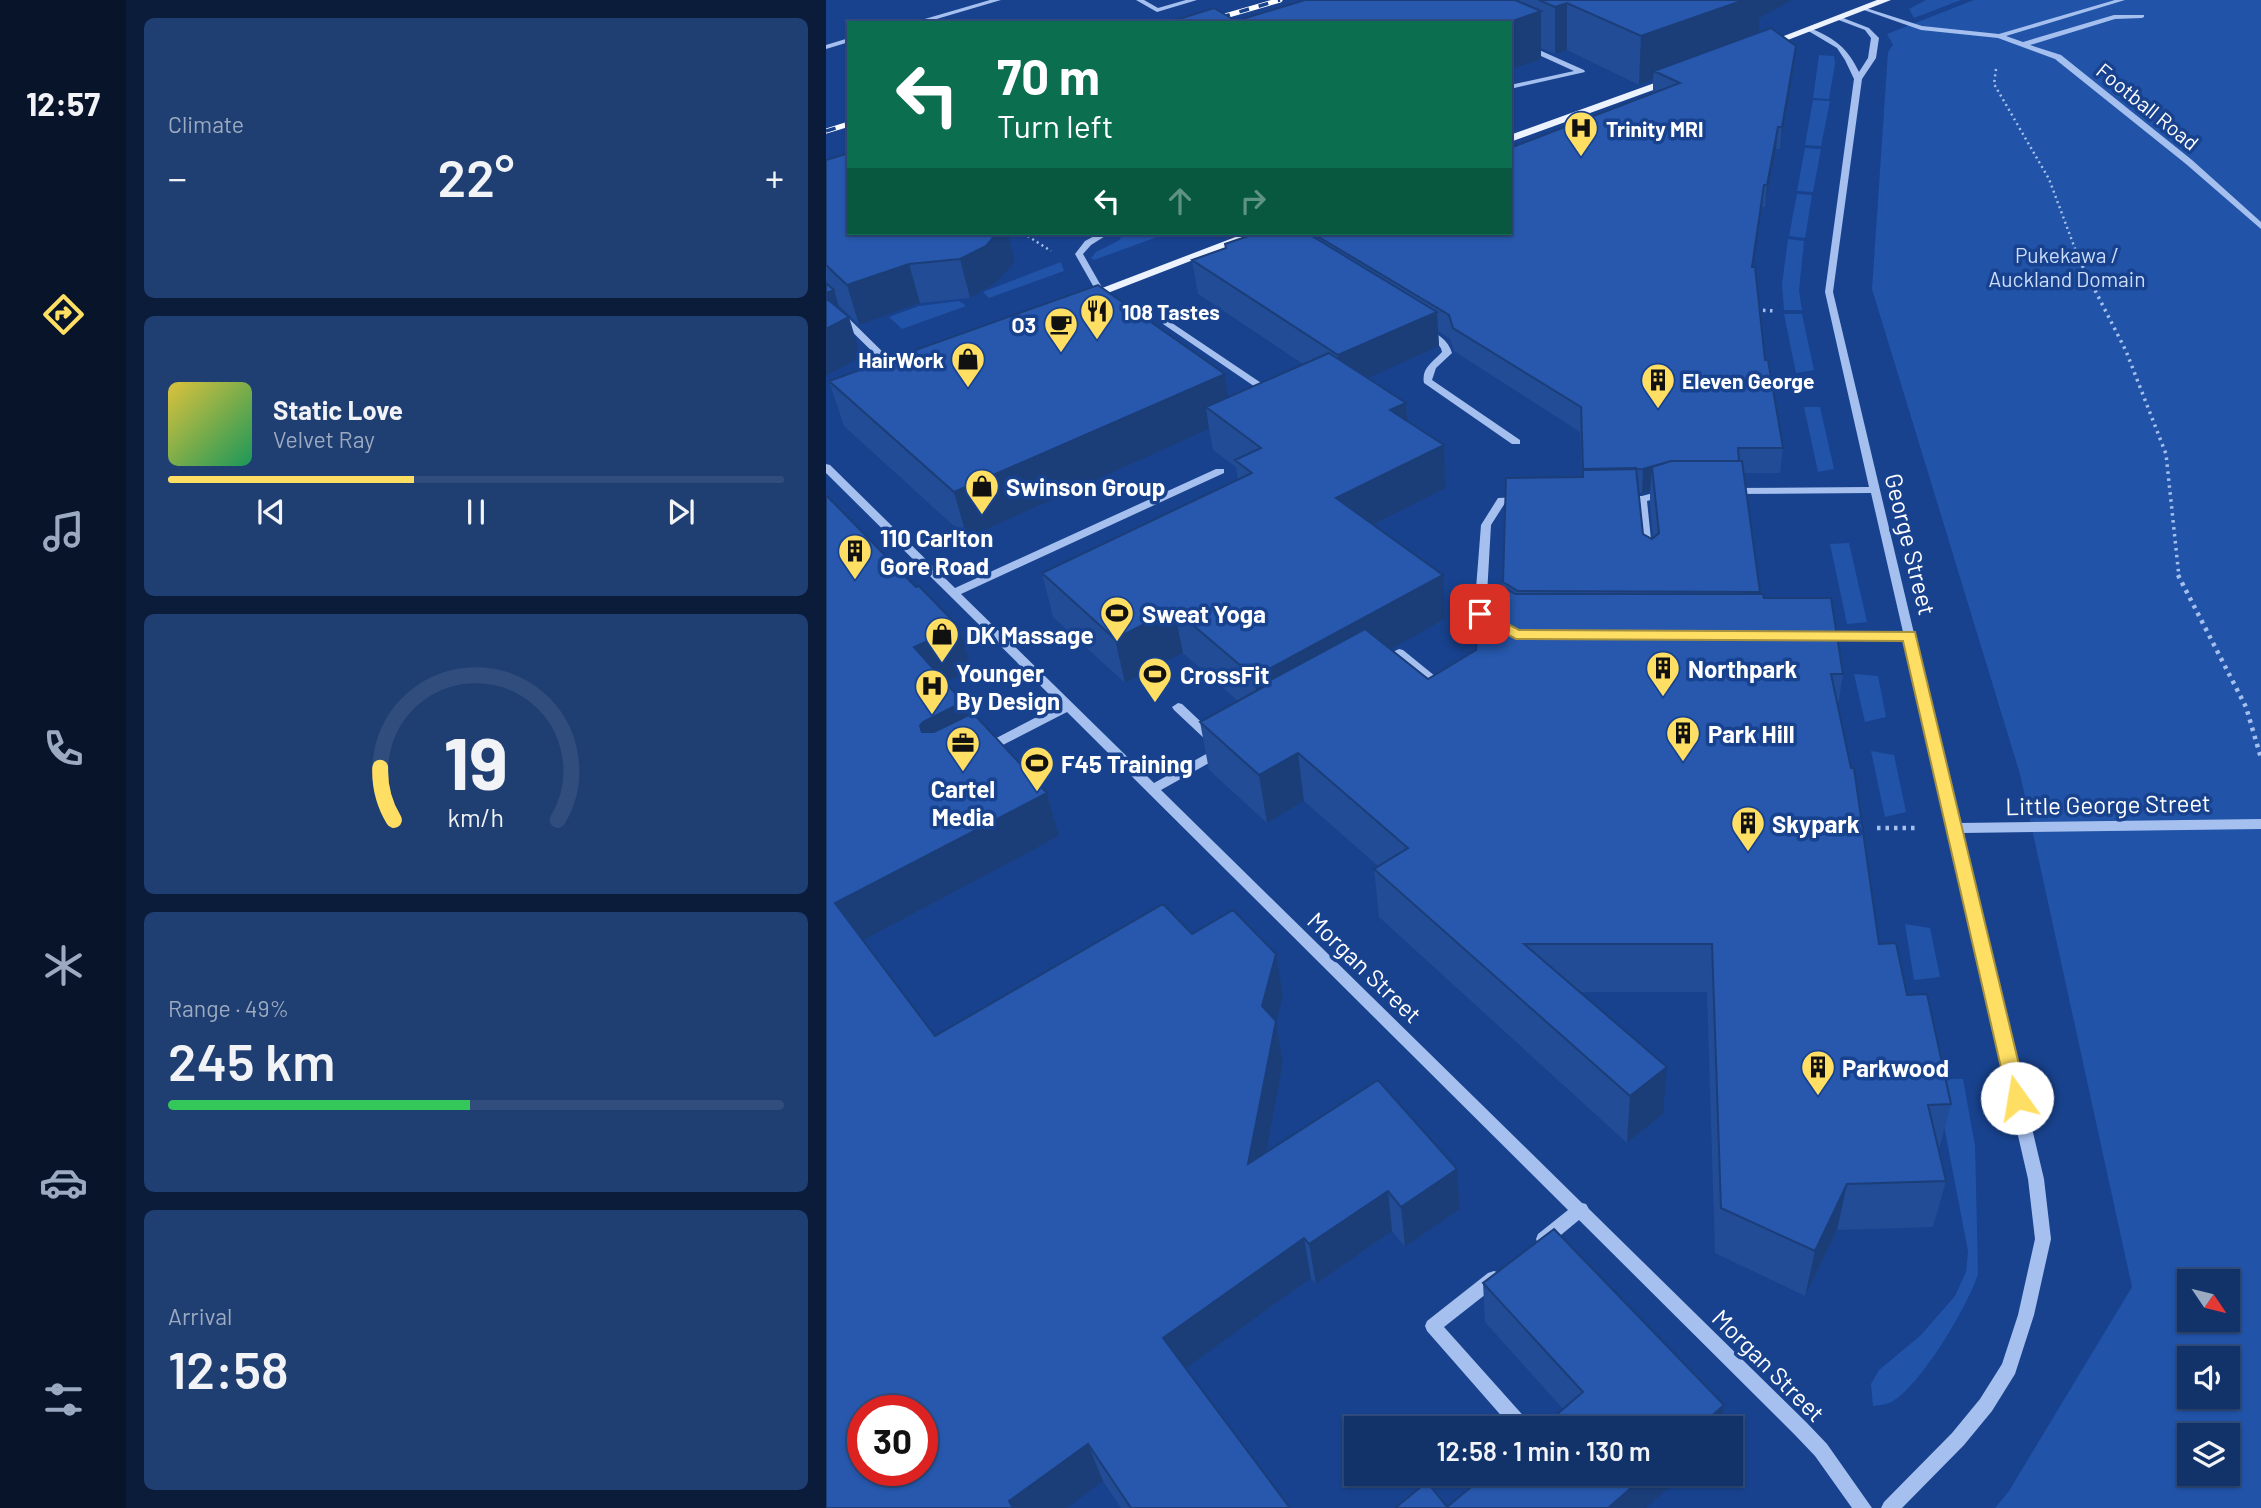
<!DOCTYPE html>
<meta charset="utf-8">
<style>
:root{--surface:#12326a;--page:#1f3e72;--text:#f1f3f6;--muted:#9caac1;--line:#314d7e;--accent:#ffdf63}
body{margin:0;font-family:Barlow,sans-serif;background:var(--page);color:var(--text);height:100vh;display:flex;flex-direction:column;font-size:26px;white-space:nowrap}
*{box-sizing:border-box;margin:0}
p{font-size:23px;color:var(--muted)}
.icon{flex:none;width:38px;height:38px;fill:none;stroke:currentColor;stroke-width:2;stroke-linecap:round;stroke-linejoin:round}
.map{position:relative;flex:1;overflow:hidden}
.details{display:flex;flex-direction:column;gap:18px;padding:18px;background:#0a1c3a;width:700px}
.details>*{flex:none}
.guide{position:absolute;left:21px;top:21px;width:665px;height:214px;border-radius:0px;box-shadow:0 2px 5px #0004,0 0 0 2px var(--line);background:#0b6e4f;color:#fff;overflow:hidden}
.needle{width:46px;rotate:125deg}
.tools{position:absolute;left:1351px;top:1269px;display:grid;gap:14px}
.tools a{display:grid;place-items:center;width:63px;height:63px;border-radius:0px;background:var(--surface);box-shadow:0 2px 5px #0004,0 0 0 2px var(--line);font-size:35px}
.speed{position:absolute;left:21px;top:1395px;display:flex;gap:14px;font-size:35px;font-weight:700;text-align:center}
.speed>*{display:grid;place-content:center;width:91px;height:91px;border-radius:50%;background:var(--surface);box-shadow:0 2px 5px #0004,0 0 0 2px var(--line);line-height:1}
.speed .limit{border:10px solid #d22;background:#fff;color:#111}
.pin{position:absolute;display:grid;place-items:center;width:60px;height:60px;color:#fff;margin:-30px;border-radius:14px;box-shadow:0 4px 10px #0006}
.me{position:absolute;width:77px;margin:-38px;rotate:347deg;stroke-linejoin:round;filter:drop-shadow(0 0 5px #0008)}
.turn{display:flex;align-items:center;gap:24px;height:147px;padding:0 35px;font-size:32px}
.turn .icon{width:91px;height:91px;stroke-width:2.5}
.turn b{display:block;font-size:49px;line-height:60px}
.lanes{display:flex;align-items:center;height:66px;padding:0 35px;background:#0003;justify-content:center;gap:35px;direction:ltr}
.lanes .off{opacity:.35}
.big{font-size:52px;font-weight:600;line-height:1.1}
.details .card{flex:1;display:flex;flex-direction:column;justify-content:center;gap:10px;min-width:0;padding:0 24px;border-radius:10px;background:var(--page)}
.details .dial{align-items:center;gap:0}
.dial svg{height:182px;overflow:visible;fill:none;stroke:var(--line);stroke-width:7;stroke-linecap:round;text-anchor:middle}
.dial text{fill:var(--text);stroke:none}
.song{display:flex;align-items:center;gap:21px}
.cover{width:84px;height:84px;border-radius:10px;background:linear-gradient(135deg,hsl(50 70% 55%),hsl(150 70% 35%))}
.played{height:7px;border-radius:4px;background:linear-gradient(90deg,var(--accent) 40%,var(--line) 40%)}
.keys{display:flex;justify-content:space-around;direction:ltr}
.heat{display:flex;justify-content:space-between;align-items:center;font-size:38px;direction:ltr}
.charge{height:10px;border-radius:5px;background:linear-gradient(90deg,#34c759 49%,var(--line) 0)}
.trip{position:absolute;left:518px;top:1416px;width:399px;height:70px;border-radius:0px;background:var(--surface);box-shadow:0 2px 5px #0004,0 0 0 2px var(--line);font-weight:600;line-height:70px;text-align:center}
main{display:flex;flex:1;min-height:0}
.tab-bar{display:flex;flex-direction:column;width:126px;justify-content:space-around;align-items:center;background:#07142a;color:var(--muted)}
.tab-bar .icon{width:49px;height:49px}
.tab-bar .active{color:var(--accent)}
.tab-bar b{font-size:32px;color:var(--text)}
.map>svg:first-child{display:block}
.green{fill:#2153a8;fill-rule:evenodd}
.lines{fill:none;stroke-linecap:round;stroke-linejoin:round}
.path-far2{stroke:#a5c0ef;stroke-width:2.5;stroke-dasharray:2 3.5;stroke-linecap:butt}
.path-far1{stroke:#a5c0ef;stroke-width:3.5;stroke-dasharray:2.5 4.5;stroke-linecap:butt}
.path{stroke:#a5c0ef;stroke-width:4.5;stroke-dasharray:3.5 5;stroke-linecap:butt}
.minor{fill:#a5c0ef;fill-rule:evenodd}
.major{fill:#edf2ff;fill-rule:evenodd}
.rail-casing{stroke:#fff;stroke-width:5}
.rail{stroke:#18428e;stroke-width:3.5;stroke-dasharray:10;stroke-linecap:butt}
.wall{fill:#224c95;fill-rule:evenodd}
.shaded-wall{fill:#1b3e79}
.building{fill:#2758ad;stroke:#1b3e79;stroke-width:2;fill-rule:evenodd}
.route{fill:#ffdf63;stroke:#a69140;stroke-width:2}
.labels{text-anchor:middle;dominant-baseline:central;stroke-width:7;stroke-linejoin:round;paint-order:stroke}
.far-street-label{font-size:21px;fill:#fff;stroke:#18428e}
.far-poi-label{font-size:21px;font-weight:bold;fill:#fff;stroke:#18428e;text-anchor:start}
.far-park-label{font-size:21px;fill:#cbddfb;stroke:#18428e}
.poi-label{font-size:24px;font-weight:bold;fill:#fff;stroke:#18428e;text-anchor:start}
.street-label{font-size:24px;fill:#fff;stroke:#18428e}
</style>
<main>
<nav class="tab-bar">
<b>12:57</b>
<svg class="icon active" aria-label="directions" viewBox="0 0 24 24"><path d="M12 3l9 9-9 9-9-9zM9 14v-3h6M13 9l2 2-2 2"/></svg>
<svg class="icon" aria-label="music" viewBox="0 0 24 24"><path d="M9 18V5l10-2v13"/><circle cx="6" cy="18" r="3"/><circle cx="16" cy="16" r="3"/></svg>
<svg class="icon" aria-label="phone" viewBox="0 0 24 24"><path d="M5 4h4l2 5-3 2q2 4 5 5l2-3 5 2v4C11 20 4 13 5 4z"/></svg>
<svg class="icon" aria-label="climate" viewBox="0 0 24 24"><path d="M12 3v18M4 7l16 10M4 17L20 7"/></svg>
<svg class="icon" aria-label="car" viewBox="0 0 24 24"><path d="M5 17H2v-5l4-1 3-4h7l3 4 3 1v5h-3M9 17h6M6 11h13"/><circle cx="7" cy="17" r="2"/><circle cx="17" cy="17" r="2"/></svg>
<svg class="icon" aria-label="filters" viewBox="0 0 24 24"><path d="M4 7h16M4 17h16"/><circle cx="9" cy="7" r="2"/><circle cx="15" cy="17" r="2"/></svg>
</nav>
<section class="details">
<div class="card"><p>Climate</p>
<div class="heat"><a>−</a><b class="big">22°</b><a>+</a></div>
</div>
<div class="card">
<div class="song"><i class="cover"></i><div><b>Static Love</b><p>Velvet Ray</p></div></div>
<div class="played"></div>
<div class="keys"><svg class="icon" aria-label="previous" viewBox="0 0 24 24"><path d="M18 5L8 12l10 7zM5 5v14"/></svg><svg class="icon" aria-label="pause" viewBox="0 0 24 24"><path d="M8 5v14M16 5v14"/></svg><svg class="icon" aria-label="next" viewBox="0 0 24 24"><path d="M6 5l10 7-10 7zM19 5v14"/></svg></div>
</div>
<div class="card dial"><svg viewBox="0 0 100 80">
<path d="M14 69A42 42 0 1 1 86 69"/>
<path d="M14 69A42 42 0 0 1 8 46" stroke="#ffdf63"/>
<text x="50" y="56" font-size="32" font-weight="700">19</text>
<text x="50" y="72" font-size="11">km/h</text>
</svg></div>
<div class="card"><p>Range · 49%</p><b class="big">245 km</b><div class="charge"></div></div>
<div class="card"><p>Arrival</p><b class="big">12:58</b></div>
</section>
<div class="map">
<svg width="1435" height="1508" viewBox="0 0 1435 1508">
<rect width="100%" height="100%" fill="#18428e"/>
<path class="green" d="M1100,0H1135L1088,18L1083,9Z
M1148,0H1435V1508H1169L1183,1491L1306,1287L1194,774L1046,289L1062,52L1067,45L1061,34ZM1363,1281H1402V1320H1363ZM1363,1358H1402V1396H1363ZM1363,1435H1402V1474H1363Z
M993,55L1008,56L1009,64L1003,99L987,98Z
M987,100L1004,101L995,146L979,145Z
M979,148L995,149L987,192L971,191Z
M971,194L986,195L979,238L963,236Z
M299,233H342L268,260L265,258L270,252L292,241Z
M962,239L978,241L973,291L976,310H958L956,284Z
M235,262L238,271L163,298L157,292Z
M133,301L140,306L76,329L63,317L93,306Z
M958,314H976L988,370L970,373Z
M978,407H994L1008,469L992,472Z
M1023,543L1041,622L1021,624L1004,544Z
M1028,674L1052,676L1060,717L1039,722Z
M1045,751L1068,755L1080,812L1059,817Z
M1079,924L1104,928L1114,977L1088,980Z
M1109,1079H1137L1149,1146L1152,1274C1143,1304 1092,1391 1063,1403C1058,1405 1052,1405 1047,1406L1045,1384L1053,1370L1094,1336L1129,1296L1140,1272L1142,1251L1138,1230Z"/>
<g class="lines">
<path class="path-far2" d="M1170,69L1168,84L1223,179L1251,254
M197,233L225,251"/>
<path class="path-far1" d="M1250,253L1300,351L1340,454L1353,577
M930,310L950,311"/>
<path class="path" d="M1352,575L1420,707L1435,758
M1051,828H1093"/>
<path class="minor" d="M164,0H175L97,23H85Z
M310,0H318L332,8L360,0H371L331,12Z
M1289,0H1299L1180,36L1197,42L1288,15H1318V17L1316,18L1289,19L1204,45L1235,55L1366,160L1435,222V229L1360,164L1229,59L1172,38L1095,30L1035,9L1040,8L1096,26L1173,34Z
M1012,16L1043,28L1053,38L1050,58L1036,79L1007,292L1133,823L1435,819V829L1136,833L1218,1179L1225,1239L1208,1315L1189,1374L1166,1411L1138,1445L1076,1508H1055L1058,1502L1126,1433L1154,1399L1176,1364L1192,1315L1209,1239L1202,1179L1078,640L997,639L991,635L997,631L1077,632L1045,493L905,494L900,491L905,488L1043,487L999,292L1028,79L1019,60L1011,48L979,29L984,28C1008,38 1022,48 1033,72L1042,58L1045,38L1039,30L1010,19L1009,18Z
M684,37L758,70L759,72L684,89V85L748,71L684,42Z
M23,38V42L0,49V45Z
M274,233H284L265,245L257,254L278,291L274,294L270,291L249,254L259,241Z
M0,298L3,299L71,366V370H65L0,306Z
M340,319L447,391V395H441L337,324V320Z
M599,328C610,332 623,341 626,353L610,368L606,380L694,440V444H686L598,383C595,368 607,362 616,352C615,343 603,338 596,333L594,331Z
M0,464L4,465L129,588L390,469H398V473L135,594L328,783L391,748H399L401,751L399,754L335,790L756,1203L760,1204L763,1209L981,1423L1001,1444L1046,1508H1026L989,1456L969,1435L753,1220L724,1244L718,1246L712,1244L710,1239L712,1234L742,1210L241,712L165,751H157L155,748L157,745L234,705L0,473Z
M838,490L843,493L842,495L821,501L826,549L825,551H817L811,502H798L793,499L798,496H816Z
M695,497L699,498V502L679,503L665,525L660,612L664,616L662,619H654L648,614L655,525L672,498Z
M573,649L577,650L620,685L622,688L620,691H612L572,658L562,664H554L552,661L554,658Z
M352,703L356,704L389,735L391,738L389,741H381L348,710L346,707Z
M668,1271L674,1273L676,1278L674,1283L618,1327L703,1422L706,1428H686L601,1331L599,1326L601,1321L662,1273Z"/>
<path class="major" d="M1051,0H1065L941,48L932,46Z
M848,76L853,79L852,81L684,142V135Z
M420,233H437L261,301L256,302L250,298Z"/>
<g class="rail-casing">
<path id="rail" d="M375,23L454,0
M0,131L23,124"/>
</g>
<use href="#rail" class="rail"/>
</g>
<path class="wall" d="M479,0H966L934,18L933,32L970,46L968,67L954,149H950L939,207H936L927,267L939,360L957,448L954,473H918L934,594L1017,674L1012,705L1053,944L1081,995L1125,1104L1113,1149L1120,1181L1107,1227L1011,1230L979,1296L889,1253L881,992H753L837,1114L801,1143L553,917L548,869L552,866L478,801L441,823L383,770L374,722L412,701L357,653L299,683L227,617L216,573L412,480L410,467L387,450L383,429L141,538L18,426L3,381L402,398L477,364L372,294L366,260L399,248L431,233H684L829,93L827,92V79L813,85L741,50L729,54L715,48V59L684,70V23H340L410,21ZM612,331L624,339L628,351L754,432L756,477L680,478L675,613L650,650L602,679L564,649L619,619L547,525L620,488L618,445L581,422L580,403L542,378L613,346ZM824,491V503L827,538L826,539L817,534L813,493Z
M0,160L23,233H182L189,262L169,284L144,298L94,303L33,325L12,304L35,357L0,376Z
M0,495L90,587L133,627L146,670L119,682L137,702L142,716L221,793L233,836L37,941L109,1036L366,934L457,996L450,1023L457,1063L441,1152L631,1169L634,1209L579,1247L566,1231L490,1284L485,1278L360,1368L464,1508H295L277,1481L0,1508Z
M657,1283L898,1405L895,1428H715L737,1409L659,1322Z"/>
<path class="shaded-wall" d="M918,0H966L934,18L932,41L828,71L827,79L813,85L815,36Z
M741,3V50L729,54V7Z
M715,11V59L684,70V23H681Z
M970,46L968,67L954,149L956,127Z
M952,127L950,149L939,207L941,185Z
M938,185L936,207L924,290L926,267Z
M171,233H182L189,262L169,284L144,298L134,259Z
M83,264L94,303L33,325L21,285Z
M8,290L17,320L23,317L35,357L0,376V293Z
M611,312L613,346L516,390L512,355Z
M399,374L405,419L380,407L383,429L141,538L128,492Z
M580,403L583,445L564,410Z
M618,445L620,488L515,541L510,498Z
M843,462L826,467L824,491L816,493L817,469Z
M617,575L619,619L446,715L441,685L439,683L444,716L435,721L428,677Z
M348,609L357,653L299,683L289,639Z
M133,627L146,670L102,690L88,647Z
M137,702L151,745L109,769L94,726L97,722Z
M472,753L478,801L441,823L433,775Z
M221,793L233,836L27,946L9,903Z
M450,954L457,996L450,1023L457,1063L431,1205L422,1164L436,1006Z
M841,1067L837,1114L801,1143L804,1096Z
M631,1169L634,1209L579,1247L575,1207Z
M1021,1184L1011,1230L979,1296L989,1251Z
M562,1191L566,1231L490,1284L483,1244Z
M478,1238L485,1278L349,1376L337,1338Z
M898,1405L895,1428H872Z
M262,1444L277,1481L241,1508H187L183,1501Z
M821,1474H858L820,1508H782Z"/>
<path class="building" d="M479,0H689L715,11L681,23L656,22L654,23H340L388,8L410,21Z
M713,0H918L815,36L741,3L729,7Z
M945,28L970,46L956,127H952L941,185H938L926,267H929L939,360H942L957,448H912L913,461H845L817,469L757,470L755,407L627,328L623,315L486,233H684V148L854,83L828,71Z
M23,153V233H171L160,246L134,259L83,264L21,285L0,265V160Z
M431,233H481L611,312L512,355L366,260L400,248L399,244Z
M0,283L8,290L0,293Z
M272,285L399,374L128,492L3,381Z
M0,298L23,317L0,329Z
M503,353L580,403L564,410L618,445L510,498L617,575L428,677L348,609L289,639L216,573L426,473L409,460L435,448L380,407Z
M845,461H916L934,592L692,591L677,582L680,478L757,477V469L810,468L817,534L826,539L833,533L826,467Z
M0,495L90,587L93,586L133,627L88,647L137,702L97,722L94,726L96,732H108L147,713L221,793L9,903L109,1036L337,904L366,934L407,910L450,954L436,1006L450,1021L422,1164L552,1080L631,1169L575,1207L562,1191L483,1244L478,1238L337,1338L464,1508H305L262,1444L183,1501L187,1508H0ZM37,1410H96V1470H37Z
M676,586L689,594H937L938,598H1005L1017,674H1005L1025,768H1028L1053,944L1070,943L1081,995L1101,994L1125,1104L1102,1105L1120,1181L1021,1184L989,1251L895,1208L886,944H698L841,1067L804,1096L548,869L582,848L472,753L433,775L374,722L441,685L439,683L539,629L602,679L650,650L655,598L675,613Z
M728,1229L898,1405L872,1428H715L757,1392L657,1283Z
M661,1474H821L782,1508H569L601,1482L621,1507Z"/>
<path class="route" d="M654,609L693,630L1089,632L1201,1098L1198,1104L1191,1106L1184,1104L1182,1098L1077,641L690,639L648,617L646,614L648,610Z"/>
<defs>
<g id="hospital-pin" transform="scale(1.75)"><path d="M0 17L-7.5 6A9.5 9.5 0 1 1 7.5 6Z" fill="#ffdf63" stroke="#18428e"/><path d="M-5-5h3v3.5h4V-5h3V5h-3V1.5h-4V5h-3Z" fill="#111"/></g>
<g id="restaurant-pin" transform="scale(1.75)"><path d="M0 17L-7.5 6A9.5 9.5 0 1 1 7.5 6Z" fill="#ffdf63" stroke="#18428e"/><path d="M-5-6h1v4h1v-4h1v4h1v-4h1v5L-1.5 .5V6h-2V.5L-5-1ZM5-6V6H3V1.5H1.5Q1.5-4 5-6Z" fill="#111"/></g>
<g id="cafe-pin" transform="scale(1.75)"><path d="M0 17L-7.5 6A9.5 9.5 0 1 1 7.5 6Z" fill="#ffdf63" stroke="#18428e"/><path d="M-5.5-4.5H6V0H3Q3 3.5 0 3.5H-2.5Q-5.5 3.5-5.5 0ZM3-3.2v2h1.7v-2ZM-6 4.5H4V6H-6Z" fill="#111"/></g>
<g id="shop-pin" transform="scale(1.75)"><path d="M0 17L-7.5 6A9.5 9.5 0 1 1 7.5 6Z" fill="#ffdf63" stroke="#18428e"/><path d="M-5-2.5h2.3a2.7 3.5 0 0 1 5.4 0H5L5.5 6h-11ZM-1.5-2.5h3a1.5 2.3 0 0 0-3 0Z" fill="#111"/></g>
<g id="building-pin" transform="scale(1.75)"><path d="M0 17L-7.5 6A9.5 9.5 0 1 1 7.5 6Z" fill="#ffdf63" stroke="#18428e"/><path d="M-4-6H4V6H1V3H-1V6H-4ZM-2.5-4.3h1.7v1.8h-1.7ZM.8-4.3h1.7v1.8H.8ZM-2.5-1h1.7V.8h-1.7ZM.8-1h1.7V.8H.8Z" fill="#111"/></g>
<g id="stadium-pin" transform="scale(1.75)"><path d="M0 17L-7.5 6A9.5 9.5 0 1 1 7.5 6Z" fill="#ffdf63" stroke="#18428e"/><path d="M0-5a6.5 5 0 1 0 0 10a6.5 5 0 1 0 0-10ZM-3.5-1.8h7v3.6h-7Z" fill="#111"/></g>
<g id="office-pin" transform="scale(1.75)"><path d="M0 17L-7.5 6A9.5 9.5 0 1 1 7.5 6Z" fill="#ffdf63" stroke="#18428e"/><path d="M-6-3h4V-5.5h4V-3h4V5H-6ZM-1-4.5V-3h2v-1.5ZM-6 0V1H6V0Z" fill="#111"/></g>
</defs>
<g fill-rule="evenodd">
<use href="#hospital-pin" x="755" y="128"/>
<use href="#restaurant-pin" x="271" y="311"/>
<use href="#cafe-pin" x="235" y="324"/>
<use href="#shop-pin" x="142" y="359"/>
<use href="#building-pin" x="832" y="380"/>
<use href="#shop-pin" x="156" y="486"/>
<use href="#building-pin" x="29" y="551"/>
<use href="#stadium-pin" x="291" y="613"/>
<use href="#shop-pin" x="116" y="634"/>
<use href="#building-pin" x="837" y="668"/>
<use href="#stadium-pin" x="329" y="674"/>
<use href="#hospital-pin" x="106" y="686"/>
<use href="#building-pin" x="857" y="733"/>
<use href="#office-pin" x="137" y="743"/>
<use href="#stadium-pin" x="211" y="763"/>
<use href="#building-pin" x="922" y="823"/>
<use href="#building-pin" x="992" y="1067"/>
</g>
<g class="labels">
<g class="far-street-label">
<text transform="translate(1322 106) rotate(39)">Football Road</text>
</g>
<g class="far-poi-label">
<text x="780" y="128">Trinity MRI</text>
<text x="296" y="311">108 Tastes</text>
<text x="210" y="324" text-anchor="end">O3</text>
<text x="118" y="359" text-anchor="end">HairWork</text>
<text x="856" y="380">Eleven George</text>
</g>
<g class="far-park-label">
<text x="1241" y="254">Pukekawa /<tspan x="1241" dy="24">Auckland Domain</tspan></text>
</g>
<g class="poi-label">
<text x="180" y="486">Swinson Group</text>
<text x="54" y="537">110 Carlton<tspan x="54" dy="28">Gore Road</tspan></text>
<text x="316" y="613">Sweat Yoga</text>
<text x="140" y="634">DK Massage</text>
<text x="862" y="668">Northpark</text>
<text x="130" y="672">Younger<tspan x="130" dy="28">By Design</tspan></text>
<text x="354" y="674">CrossFit</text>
<text x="882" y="733">Park Hill</text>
<text x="235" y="763">F45 Training</text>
<text x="137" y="788" text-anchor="middle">Cartel<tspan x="137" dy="28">Media</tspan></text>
<text x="946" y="823">Skypark</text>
<text x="1016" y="1067">Parkwood</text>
</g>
<g class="street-label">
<text transform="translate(1085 544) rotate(76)">George Street</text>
<text transform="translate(1282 804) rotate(-1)">Little George Street</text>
<text transform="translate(539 967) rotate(44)">Morgan Street</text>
<text transform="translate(943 1365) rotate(45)">Morgan Street</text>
</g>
</g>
</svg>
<div class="tools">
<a><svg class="needle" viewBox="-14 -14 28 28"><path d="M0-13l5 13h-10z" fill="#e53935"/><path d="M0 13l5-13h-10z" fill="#9caac1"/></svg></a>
<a><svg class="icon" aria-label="sound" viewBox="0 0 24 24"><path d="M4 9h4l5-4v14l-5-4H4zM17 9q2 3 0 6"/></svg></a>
<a><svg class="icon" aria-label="layers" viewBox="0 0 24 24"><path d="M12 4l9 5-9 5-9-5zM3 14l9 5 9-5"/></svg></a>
</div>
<div class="speed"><div class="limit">30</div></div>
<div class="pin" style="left:654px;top:614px;background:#d93025"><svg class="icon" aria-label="arrive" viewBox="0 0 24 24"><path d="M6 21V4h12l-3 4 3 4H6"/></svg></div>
<svg class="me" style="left:1191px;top:1098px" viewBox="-20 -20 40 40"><circle r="19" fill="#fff"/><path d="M0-13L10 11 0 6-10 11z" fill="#ffdf63"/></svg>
<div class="trip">12:58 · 1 min · 130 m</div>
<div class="guide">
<div class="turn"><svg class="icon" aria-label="left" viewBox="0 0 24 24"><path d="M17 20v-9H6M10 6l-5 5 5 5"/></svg><div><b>70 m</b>Turn left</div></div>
<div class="lanes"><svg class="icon" aria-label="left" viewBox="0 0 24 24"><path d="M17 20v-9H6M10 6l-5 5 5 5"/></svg><svg class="icon off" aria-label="ahead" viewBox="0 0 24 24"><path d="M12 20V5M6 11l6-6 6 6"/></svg><svg class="icon off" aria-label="right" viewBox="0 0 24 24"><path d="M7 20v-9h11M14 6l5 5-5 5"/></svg></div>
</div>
</div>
</main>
